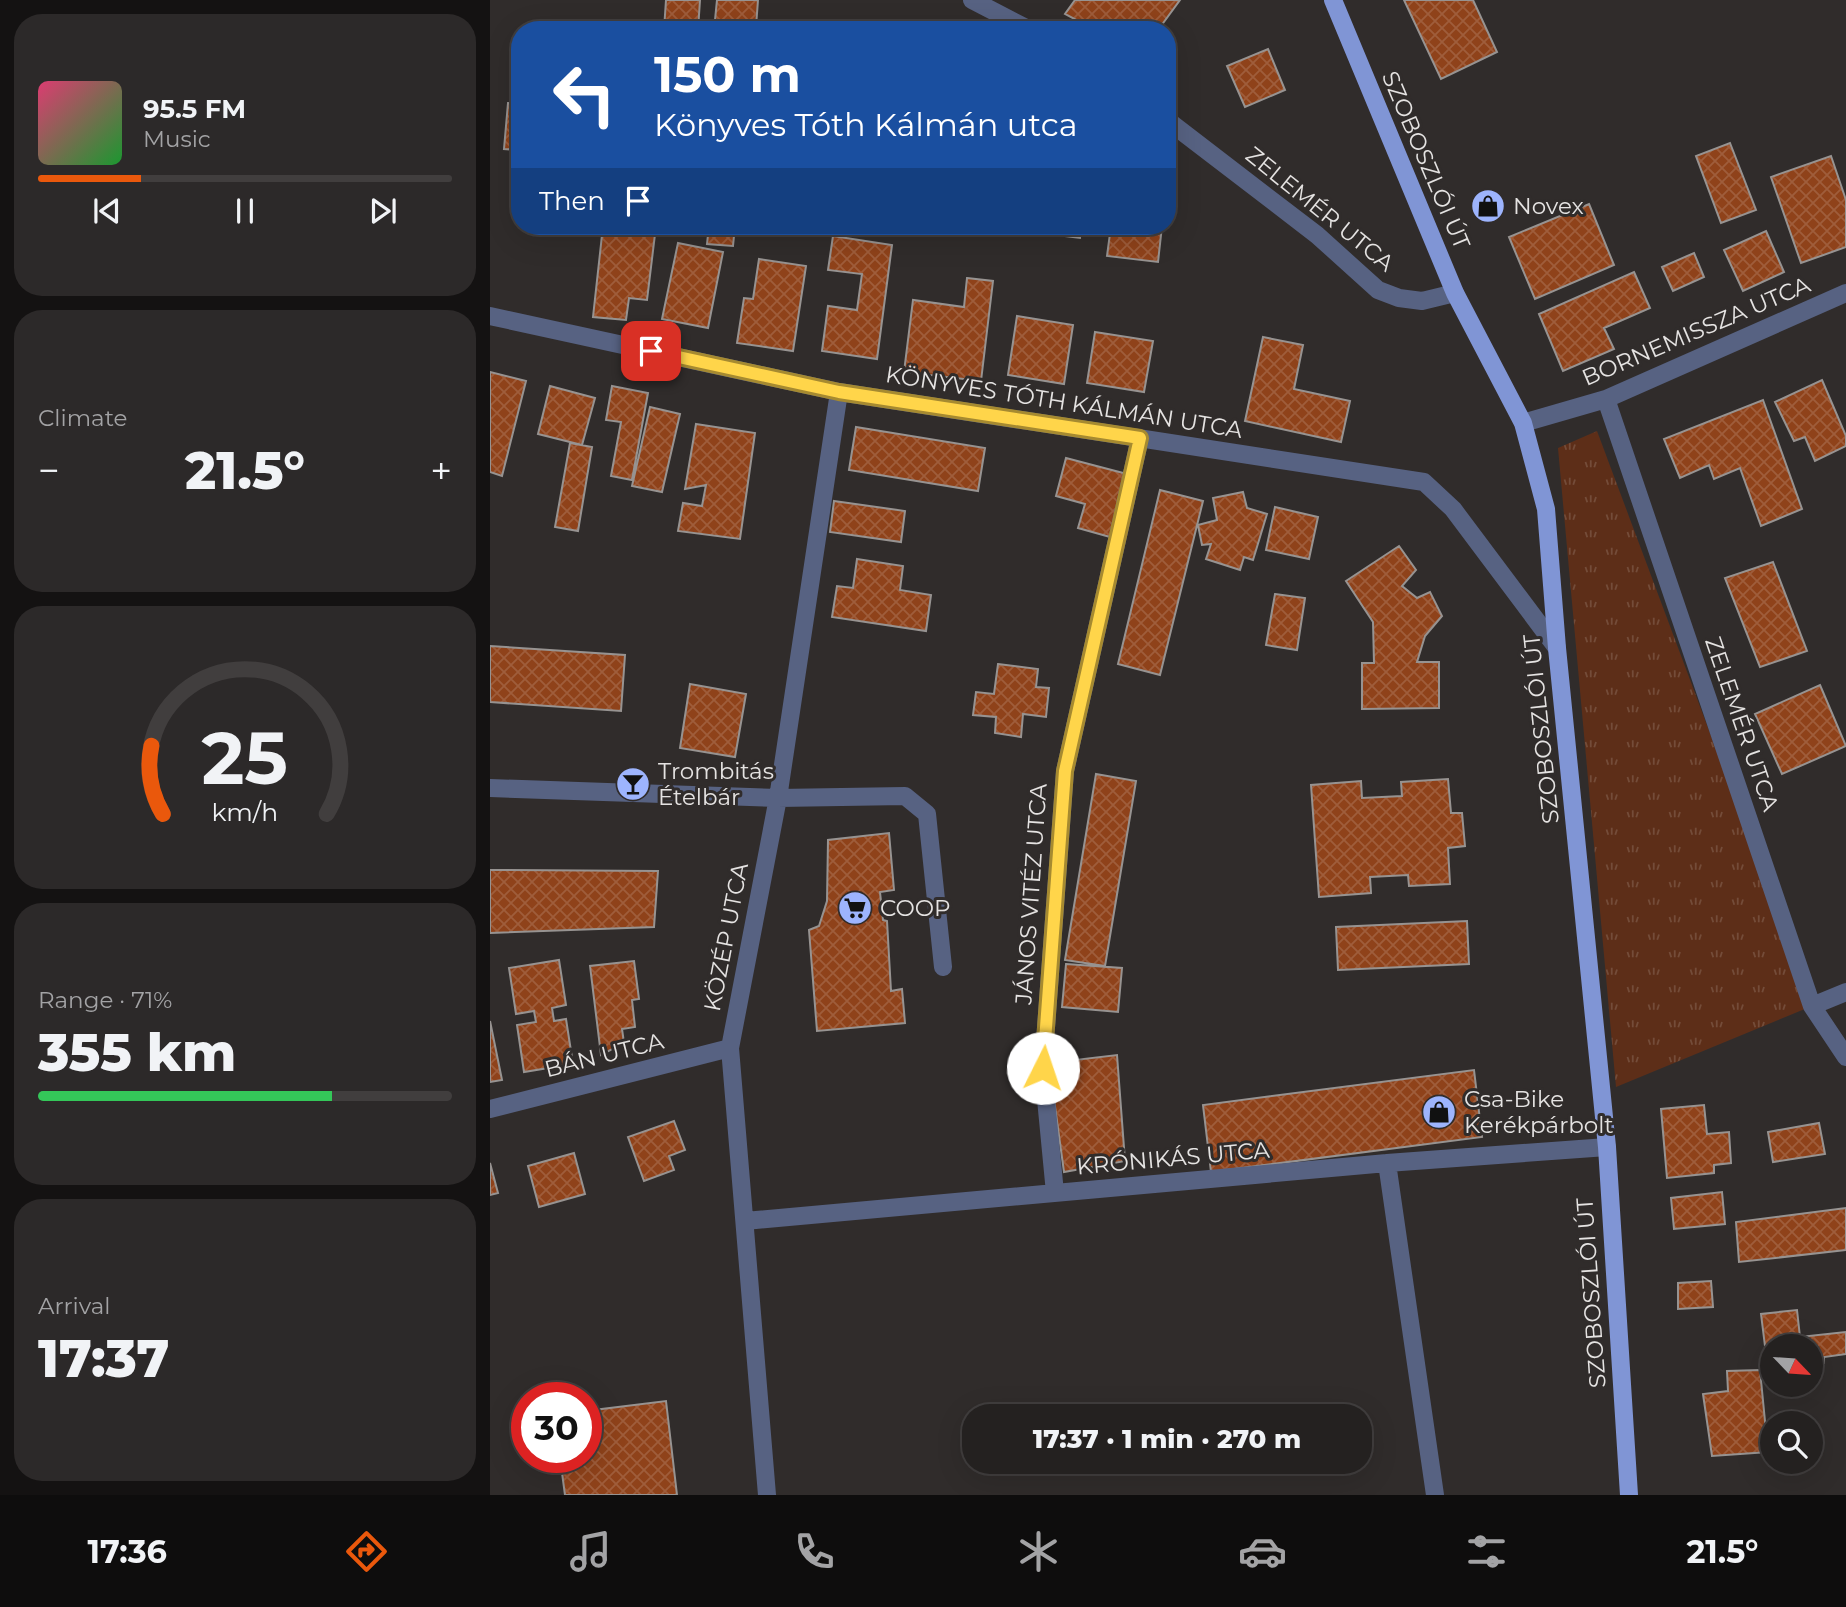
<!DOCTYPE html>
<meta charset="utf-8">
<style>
:root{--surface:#242120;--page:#2c2929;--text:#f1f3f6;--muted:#a3a3a5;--line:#413e3e;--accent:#ea580c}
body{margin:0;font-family:Montserrat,sans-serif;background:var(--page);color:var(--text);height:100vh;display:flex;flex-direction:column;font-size:26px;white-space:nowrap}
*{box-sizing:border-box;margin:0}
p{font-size:23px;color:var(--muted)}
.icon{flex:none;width:38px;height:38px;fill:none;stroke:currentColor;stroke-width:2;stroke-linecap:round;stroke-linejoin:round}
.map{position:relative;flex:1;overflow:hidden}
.drawer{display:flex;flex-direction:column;gap:14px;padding:14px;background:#141212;width:490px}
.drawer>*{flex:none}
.guide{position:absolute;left:21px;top:21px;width:665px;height:214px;border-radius:28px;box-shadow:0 7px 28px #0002,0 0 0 2px var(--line);background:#1a4fa0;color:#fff;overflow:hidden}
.needle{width:46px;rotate:115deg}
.buttons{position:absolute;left:1270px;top:1334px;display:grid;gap:14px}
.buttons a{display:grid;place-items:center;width:63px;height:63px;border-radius:50%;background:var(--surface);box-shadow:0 7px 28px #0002,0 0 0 2px var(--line);font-size:35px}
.speed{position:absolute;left:21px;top:1382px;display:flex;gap:14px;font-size:35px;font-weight:700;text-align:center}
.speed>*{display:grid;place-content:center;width:91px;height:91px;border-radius:50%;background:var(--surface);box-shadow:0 7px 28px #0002,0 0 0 2px var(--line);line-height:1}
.speed .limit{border:10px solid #d22;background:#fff;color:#111}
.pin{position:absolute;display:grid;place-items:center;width:60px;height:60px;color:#fff;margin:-30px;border-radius:14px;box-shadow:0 4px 10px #0006}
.me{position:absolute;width:77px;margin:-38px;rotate:4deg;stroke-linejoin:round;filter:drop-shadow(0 0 5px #0008)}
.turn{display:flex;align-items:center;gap:24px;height:147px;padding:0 28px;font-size:32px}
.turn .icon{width:91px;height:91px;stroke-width:2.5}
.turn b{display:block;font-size:49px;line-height:60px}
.then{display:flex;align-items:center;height:66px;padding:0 28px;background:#0003;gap:14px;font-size:26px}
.big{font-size:52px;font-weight:800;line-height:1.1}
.drawer .card{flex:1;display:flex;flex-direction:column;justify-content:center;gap:10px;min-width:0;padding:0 24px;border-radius:28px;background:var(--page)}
.drawer .dial{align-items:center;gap:0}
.dial svg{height:182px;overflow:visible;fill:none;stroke:var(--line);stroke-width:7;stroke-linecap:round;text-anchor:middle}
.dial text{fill:var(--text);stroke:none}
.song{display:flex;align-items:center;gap:21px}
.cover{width:84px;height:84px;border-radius:10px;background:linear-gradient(135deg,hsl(340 70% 55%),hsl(130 70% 35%))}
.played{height:7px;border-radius:4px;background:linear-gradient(90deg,var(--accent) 25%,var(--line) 25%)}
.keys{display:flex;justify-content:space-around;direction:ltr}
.heat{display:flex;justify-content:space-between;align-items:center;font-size:38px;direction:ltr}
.charge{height:10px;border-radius:5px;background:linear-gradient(90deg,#34c759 71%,var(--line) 0)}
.trip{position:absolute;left:472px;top:1404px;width:410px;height:70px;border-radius:28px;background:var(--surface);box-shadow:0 7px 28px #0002,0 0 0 2px var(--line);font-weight:800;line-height:70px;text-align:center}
.tab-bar{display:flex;height:112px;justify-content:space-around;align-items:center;background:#0e0d0d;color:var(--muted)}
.tab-bar .icon{width:49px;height:49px}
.tab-bar .selected{color:var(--accent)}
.tab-bar b{font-size:32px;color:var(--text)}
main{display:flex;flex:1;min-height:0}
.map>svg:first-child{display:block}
.park{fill:url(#park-tufts)}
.building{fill:url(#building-cross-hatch);stroke:#979391;stroke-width:2}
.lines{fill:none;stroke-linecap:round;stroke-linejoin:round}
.minor{stroke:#576282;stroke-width:18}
.primary{stroke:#8095d5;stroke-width:18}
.route-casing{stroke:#a68a30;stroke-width:18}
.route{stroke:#ffd54a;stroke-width:12}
.labels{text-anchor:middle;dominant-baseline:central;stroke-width:6;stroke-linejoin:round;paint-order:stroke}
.street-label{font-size:23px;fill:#e5e3e2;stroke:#302c2b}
.poi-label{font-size:23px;fill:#e5e3e2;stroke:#302c2b;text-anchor:start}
</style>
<main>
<section class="drawer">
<div class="card">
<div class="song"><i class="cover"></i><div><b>95.5 FM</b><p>Music</p></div></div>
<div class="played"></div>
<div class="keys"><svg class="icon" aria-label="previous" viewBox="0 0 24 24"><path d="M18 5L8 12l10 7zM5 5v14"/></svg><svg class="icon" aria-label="pause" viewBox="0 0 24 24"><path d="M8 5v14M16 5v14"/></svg><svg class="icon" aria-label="next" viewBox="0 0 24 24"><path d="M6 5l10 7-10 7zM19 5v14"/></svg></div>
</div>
<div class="card"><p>Climate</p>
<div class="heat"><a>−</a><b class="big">21.5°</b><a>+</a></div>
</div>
<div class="card dial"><svg viewBox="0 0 100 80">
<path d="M14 69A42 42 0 1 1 86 69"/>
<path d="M14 69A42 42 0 0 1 9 39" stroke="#ea580c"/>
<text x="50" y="56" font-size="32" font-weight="700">25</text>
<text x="50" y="72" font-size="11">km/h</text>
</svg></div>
<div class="card"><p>Range · 71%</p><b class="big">355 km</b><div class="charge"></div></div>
<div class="card"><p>Arrival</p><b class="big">17:37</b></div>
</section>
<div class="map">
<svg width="1356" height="1495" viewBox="0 0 1356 1495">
<defs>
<pattern id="park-tufts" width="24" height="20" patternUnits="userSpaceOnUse" patternTransform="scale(1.75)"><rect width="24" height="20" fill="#5d2e18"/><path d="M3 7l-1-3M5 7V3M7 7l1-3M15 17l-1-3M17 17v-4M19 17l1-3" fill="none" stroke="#744c39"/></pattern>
<pattern id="building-cross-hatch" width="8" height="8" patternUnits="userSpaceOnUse" patternTransform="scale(1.75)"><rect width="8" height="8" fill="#8f421a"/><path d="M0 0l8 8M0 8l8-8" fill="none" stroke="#9f5d3b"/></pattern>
</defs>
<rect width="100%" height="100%" fill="#302c2b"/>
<path class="park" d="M1107,431L1322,1006L1126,1087L1068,448Z"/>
<path class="building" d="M176,0H210L208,30H174Z
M227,0H268L266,27L291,30H224Z
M585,0H690L668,30H605L575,14Z
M914,0H983L1007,52L951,79Z
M778,49L795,90L755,107L737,66Z
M18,103L30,104V150L14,149Z
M1240,143L1266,210L1231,223L1206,156Z
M1341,156L1356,200V247L1311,263L1281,177Z
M1099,204L1124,265L1045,299L1019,237Z
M113,226H166L157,300L139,298L136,320L103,317Z
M219,226H245L243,246L217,244Z
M534,226H591L590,238L533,231Z
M621,226H672L668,262L617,256Z
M1276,231L1294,272L1253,291L1234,250Z
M343,236L402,245L387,359L332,351L338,306L367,310L372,274L338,270Z
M188,243L233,252L218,328L172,319Z
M1204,253L1214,277L1183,291L1172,267Z
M269,259L316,266L303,351L247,343L254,298L263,299Z
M1144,272L1160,308L1114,328L1124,349L1073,371L1049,314Z
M477,278L503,281L491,381L414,372L423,300L474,307Z
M527,316L583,325L574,384L518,375Z
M605,332L663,341L654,392L597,383Z
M773,337L813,345L804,389L860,401L851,442L755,421Z
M0,372L36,381L12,476L0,472Z
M1332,380L1356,436V446L1325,461L1315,437L1304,441L1285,402Z
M60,386L105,398L92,445L48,434Z
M122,386L158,393L142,480L121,476L131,422L116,420Z
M1273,400L1312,509L1271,526L1250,468L1224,479L1219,465L1190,478L1174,439Z
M160,407L190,414L172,492L142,486Z
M206,424L265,433L250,539L188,531L193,503L212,506L216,485L195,489Z
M366,427L495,448L488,491L359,470Z
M80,443L102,447L88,531L65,527Z
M576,458L637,474L620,537L588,528L595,504L566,496Z
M670,490L713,501L670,675L628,664Z
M753,492L757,508L777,514L763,560L754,557L750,570L716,559L721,544L712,545L708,525L727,520L723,498Z
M344,501L415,511L411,542L340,532Z
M785,507L828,517L819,559L776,550Z
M909,546L926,570L912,586L927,598L940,592L952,616L935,636L927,662H949V708L872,709V663H884L883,622L856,581Z
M367,559L413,566L410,590L441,595L436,631L342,617L347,586L363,588Z
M1283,562L1317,651L1270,667L1235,578Z
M785,594L815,598L807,650L776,645Z
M0,646L135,655L131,711L0,702Z
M508,664L548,669L546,687L559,688L556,717L533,714L531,737L505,733L506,717L483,715L486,692L504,694Z
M200,684L256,694L245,757L190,748Z
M1330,685L1356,746L1292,774L1265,714Z
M606,774L646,781L615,966L575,960Z
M958,779L961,813H972L975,846L958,848L960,884L919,886L918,875L880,877L881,893L829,897L821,785L871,781L872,798L912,796L911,782Z
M399,833L404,890L390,892L393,920L397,921L401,991L412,989L415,1023L327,1031L319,930L329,926L337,901L338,840Z
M0,870L168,871L164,927L0,933Z
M977,921L979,964L848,970L846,927Z
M69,960L76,1005L62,1008L64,1021L76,1019L83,1064L34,1072L27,1025L46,1022L44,1011L26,1014L19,968Z
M144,961L149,999L142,1000L145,1027L132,1029L134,1043L111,1055L100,966Z
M576,964L632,968L628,1012L572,1007Z
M0,1021L12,1080L0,1082Z
M627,1055L635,1161L574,1172L559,1063Z
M984,1070L992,1137L721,1172L713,1105Z
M1214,1105L1217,1134L1239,1132L1241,1163L1224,1165V1173L1177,1178L1171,1109Z
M184,1121L195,1150L179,1156L184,1170L154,1181L138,1137Z
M1329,1123L1335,1154L1283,1162L1278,1132Z
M84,1153L95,1194L49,1207L38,1166Z
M0,1163L8,1193L0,1195Z
M1232,1192L1235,1224L1184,1229L1181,1198Z
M1356,1208V1250L1249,1262L1246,1222Z
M1221,1281L1223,1307L1188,1309V1283Z
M1307,1310L1310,1337L1356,1332V1354L1334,1357V1363L1321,1364V1346H1283V1369L1278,1370L1271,1314Z
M1270,1370L1278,1452L1222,1456L1213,1394L1238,1391L1237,1371Z
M176,1401L187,1495H75L70,1458H96V1411Z"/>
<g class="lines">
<path class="minor" d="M482,0L540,30
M677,120L827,235L888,290L909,298L932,301L965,293
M0,316L349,392L934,482L963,509L1067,648
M1116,399L1322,1006L1356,1057
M1033,423L1116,399L1356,293
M0,788L288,798L415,796L437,814L453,967
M1322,1006L1356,992
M0,1109L240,1048
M897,1163L945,1495
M565,1193L553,1068L575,771L650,438
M255,1221L897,1163L1117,1147
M277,1495L240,1048L288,798L349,392"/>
<path class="primary" d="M843,0L965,293L1033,423L1056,509L1067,648L1117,1147L1139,1495"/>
</g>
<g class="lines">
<g class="route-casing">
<path id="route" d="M161,351L349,392L650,438L575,771L553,1068"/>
</g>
<use href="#route" class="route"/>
</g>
<defs>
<g id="shop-disc" transform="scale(1.75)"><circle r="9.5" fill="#9db4fd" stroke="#302c2b"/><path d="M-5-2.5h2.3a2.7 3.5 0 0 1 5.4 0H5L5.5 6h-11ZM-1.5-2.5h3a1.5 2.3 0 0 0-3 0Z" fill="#111"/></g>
<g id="bar-disc" transform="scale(1.75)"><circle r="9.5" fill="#9db4fd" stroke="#302c2b"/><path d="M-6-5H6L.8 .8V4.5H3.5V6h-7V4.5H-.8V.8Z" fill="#111"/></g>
<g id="supermarket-disc" transform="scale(1.75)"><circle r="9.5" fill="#9db4fd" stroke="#302c2b"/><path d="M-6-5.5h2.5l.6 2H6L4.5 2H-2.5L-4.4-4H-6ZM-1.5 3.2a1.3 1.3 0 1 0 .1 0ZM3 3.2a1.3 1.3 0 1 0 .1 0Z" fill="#111"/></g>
</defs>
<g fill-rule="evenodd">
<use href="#shop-disc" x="998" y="206"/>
<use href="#bar-disc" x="143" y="784"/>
<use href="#supermarket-disc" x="365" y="908"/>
<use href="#shop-disc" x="949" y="1112"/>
</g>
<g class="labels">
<g class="street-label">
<text transform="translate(936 160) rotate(67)">SZOBOSZLÓI ÚT</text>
<text transform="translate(830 209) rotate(39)">ZELEMÉR UTCA</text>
<text transform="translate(1206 331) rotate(-23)">BORNEMISSZA UTCA</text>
<text transform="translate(574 402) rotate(9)">KÖNYVES TÓTH KÁLMÁN UTCA</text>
<text transform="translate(1252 724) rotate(71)">ZELEMÉR UTCA</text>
<text transform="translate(1051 729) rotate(-96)">SZOBOSZLÓI ÚT</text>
<text transform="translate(541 894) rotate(-86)">JÁNOS VITÉZ UTCA</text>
<text transform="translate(236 937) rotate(-79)">KÖZÉP UTCA</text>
<text transform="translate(114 1055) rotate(-14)">BÁN UTCA</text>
<text transform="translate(683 1158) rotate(-5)">KRÓNIKÁS UTCA</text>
<text transform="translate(1101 1293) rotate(-94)">SZOBOSZLÓI ÚT</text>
</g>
<g class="poi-label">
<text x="1023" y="206">Novex</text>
<text x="168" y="771">Trombitás<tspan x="168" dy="26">Ételbár</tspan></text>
<text x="390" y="908">COOP</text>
<text x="974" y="1099">Csa-Bike<tspan x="974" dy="26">Kerékpárbolt</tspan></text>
</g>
</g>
</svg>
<div class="buttons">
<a><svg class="needle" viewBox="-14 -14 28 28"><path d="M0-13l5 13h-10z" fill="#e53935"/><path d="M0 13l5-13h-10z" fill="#a3a3a5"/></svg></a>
<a><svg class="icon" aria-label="search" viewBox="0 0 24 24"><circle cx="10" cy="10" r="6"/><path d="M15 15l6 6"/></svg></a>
</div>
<div class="speed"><div class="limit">30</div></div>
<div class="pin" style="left:161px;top:351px;background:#d93025"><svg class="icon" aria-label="arrive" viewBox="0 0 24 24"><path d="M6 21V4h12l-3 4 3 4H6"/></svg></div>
<svg class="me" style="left:553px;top:1068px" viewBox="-20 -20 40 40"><circle r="19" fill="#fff"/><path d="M0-13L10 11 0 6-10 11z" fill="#ffd54a"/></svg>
<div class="trip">17:37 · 1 min · 270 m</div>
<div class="guide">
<div class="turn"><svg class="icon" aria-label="left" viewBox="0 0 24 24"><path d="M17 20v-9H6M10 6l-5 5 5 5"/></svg><div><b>150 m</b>Könyves Tóth Kálmán utca</div></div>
<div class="then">Then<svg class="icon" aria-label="arrive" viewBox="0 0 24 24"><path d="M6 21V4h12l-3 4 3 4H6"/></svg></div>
</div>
</div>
</main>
<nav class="tab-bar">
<b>17:36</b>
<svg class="icon selected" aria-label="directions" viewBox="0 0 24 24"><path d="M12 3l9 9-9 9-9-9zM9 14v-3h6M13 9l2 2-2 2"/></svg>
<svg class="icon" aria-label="music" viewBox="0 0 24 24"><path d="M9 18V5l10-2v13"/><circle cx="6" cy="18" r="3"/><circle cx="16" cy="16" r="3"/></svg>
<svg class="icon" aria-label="phone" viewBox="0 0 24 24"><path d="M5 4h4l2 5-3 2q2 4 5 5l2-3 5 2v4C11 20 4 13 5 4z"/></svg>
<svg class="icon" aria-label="climate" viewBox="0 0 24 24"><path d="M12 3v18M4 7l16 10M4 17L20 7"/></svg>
<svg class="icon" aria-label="car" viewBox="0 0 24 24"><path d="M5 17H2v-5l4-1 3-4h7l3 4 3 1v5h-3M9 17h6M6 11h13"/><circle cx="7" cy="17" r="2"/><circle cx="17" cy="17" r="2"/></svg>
<svg class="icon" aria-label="filters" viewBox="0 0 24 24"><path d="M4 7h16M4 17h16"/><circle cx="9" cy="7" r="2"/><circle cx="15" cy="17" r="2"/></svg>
<b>21.5°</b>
</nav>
